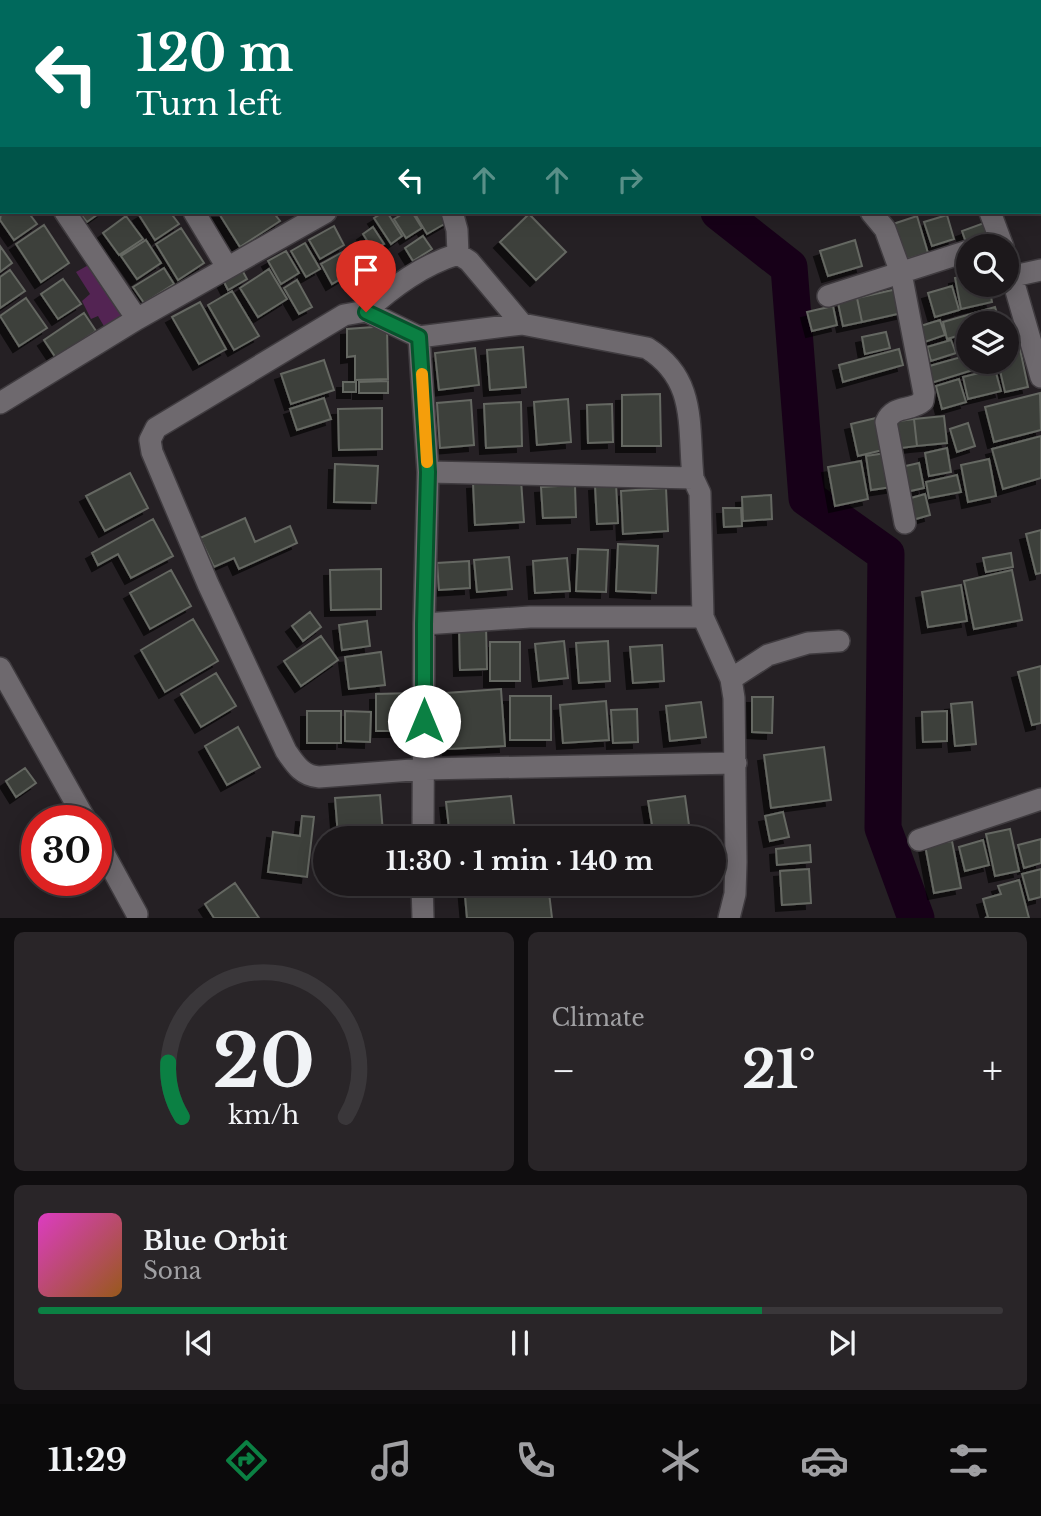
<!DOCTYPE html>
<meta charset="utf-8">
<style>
:root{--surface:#1c181b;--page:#292528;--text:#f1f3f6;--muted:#a0a0a3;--line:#3a373a;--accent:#0b8043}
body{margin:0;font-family:"Libre Baskerville",serif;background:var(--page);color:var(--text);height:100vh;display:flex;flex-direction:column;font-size:26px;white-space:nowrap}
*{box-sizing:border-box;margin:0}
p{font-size:23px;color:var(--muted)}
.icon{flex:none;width:38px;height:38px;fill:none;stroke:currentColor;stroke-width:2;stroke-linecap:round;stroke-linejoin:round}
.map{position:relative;height:918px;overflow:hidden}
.details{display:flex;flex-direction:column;gap:14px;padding:14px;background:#0f0d0f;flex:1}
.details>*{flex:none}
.guide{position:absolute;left:0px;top:0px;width:1041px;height:214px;box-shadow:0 4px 18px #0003,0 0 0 2px var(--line);background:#00695c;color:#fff;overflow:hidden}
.fabs{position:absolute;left:956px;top:234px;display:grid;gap:14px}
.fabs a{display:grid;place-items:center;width:63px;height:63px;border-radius:50%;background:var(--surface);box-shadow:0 4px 18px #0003,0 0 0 2px var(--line);font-size:35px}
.speed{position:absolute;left:21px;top:805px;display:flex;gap:14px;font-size:35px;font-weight:700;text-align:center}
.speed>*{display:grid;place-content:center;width:91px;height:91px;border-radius:50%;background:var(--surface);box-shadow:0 4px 18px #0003,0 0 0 2px var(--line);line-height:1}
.speed .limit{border:10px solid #d22;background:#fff;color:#111}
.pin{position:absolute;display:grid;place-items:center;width:60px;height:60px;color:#fff;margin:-72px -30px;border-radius:50% 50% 50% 0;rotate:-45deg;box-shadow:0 0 7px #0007}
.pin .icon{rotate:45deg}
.me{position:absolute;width:77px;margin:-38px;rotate:0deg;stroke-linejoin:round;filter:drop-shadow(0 0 5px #0008)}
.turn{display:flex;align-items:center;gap:24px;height:147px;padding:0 21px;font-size:32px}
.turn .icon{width:91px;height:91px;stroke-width:2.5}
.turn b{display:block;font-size:49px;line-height:60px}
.lanes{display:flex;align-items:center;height:66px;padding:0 21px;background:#0003;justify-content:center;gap:35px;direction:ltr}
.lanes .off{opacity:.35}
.big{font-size:52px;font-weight:700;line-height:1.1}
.details .widget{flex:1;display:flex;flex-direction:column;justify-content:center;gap:10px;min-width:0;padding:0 24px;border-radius:10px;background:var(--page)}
.details .dial{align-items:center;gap:0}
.dial svg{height:182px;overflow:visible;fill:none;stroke:var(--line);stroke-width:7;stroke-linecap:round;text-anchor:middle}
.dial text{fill:var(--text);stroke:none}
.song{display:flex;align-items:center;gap:21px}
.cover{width:84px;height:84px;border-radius:10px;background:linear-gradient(135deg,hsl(310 70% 55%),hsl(30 70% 35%))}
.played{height:7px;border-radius:4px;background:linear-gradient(90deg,var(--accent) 75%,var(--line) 75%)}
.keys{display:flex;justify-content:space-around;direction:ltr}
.heat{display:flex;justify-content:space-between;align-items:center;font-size:38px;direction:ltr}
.details .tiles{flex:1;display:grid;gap:14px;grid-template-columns:1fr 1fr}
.widget:last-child{grid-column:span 2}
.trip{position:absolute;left:313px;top:826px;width:413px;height:70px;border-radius:35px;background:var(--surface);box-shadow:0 4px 18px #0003,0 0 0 2px var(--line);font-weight:700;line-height:70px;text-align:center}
.menu{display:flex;height:112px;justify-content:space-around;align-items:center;background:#0b0a0b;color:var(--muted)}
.menu .icon{width:49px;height:49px}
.menu .current{color:var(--accent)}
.menu b{font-size:32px;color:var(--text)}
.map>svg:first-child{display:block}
.green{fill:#532453}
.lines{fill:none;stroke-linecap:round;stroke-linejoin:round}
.river{stroke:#170018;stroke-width:37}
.building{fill:#3d403b;stroke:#656862;stroke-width:2;filter:url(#shadow)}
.minor-casing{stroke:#403c40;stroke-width:24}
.minor{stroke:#6e696e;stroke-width:21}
.route-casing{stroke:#07532c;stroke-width:18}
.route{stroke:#0b8043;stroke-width:12}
.slow{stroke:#f59e0b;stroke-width:12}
</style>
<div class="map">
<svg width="1041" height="918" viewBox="0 0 1041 918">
<defs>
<filter id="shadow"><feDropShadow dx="-6" dy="6" stdDeviation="0" flood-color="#0009"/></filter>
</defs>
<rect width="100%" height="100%" fill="#252024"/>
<path class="green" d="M92,263L133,319L108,333L98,316L91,319L82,301L90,294L76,272Z"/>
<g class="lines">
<path class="river" d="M507,0L509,2
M719,212L789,267L807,498L886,554L883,828L916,918"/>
</g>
<path class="building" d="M739,0H788L783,2Z
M2,207V212H28L37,224L14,240L0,220Z
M79,212H101L87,222Z
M144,212H170L179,224L155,240L139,215Z
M218,212H273L280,221L240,247Z
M384,212H387L402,236L391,244L374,218Z
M406,212H412L422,228L406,238L394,219Z
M419,212H449L453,219L427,234L415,214Z
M529,214L566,252L536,280L500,242Z
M947,215L954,239L932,246L924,222Z
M126,216L143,239L119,255L103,233Z
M917,216L928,253L901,261L890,225Z
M984,223L989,241L968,248L962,231Z
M44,225L69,263L41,282L16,244Z
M334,226L344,245L320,259L309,240Z
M373,227L384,244L373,250L363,234Z
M181,228L204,263L178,280L156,244Z
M423,236L432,249L413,261L405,248Z
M146,240L161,263L137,279L121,256Z
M855,240L862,266L828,276L820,251Z
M305,243L320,269L306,277L291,251Z
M0,246L12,263L0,272Z
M348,249L359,268L332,284L321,264Z
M286,251L299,273L281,284L268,261Z
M164,268L174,284L144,303L133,287Z
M241,268L247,279L228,290L222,278Z
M269,269L287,299L258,317L240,288Z
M10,270L25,291L0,308V277Z
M968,275V285H989L992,302L961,309L955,278Z
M63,279L81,304L58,319L41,294Z
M297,280L312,307L299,314L284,288Z
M952,286L959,310L935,317L928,293Z
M897,289L902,313L862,322L857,298Z
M232,291L259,336L234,350L208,305Z
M26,298L47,328L19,346L0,316Z
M857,298L862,322L843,326L838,303Z
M200,302L226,349L199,364L172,317Z
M833,306L837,325L812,331L807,312Z
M995,307L1000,323L968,324V333L947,339L943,322Z
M84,313L96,331L56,358L44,340Z
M940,320L945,335L919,344L914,328Z
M387,326L388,379L355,380V356L347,357V329Z
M886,332L890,348L865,354L862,337Z
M951,340L956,353L931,361L927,347Z
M523,347L526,387L490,390L487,350Z
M475,348L479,385L439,390L435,353Z
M899,349L903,365L843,382L839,365Z
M1020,349L1028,387L1005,392L998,362H1006V352Z
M968,355V362H974L976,369L931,383L926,367Z
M324,360L334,390L291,404L281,374Z
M995,369L1001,391L968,399L963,377Z
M959,379L966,402L942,409L936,386Z
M388,381V393H359V382Z
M343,382H356V392H343Z
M1040,393L1041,430L994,442L985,407Z
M660,394L661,446H622V395Z
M324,398L331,419L297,430L290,409Z
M568,399L571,442L537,445L534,402Z
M471,400L474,445L440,448L437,403Z
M521,402L522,446L486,448L484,404Z
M612,404L613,442L588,443L587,405Z
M382,408V449L339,450L338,409Z
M944,416L947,443L917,446L914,419Z
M880,417L887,449L858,456L851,424Z
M914,419L917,446L894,449L891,422Z
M968,423L975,446L957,452L950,429Z
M1041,436V478L1003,489L992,449Z
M947,448L951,472L929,476L925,453Z
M886,453L892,487L871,490L866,456Z
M989,459L996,496L968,502L961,465Z
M861,461L868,499L835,506L828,467Z
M919,463L924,488L906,492L901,467Z
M335,464L378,466L376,503L334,502Z
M130,473L148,508L105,531L86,496Z
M957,475L961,492L929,498L926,482Z
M521,480L524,522L475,525L473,483Z
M616,483L618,523L597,524L595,485Z
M575,485L576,517L543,518L541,487Z
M666,488L668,531L623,534L621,491Z
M925,494L930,515L909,521L904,500Z
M771,495L772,519L743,521L742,497Z
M723,508H741L742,526L724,527Z
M245,518L255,542L290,526L297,543L239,569L234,558L214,567L200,538Z
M153,519L173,556L131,578L118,554L98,565L92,553Z
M1041,530V573L1036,574L1026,534Z
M618,544L658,546L656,593L616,591Z
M578,549L608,550L606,592L576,591Z
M1011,553L1013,567L986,572L983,558Z
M509,557L512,589L477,592L474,560Z
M567,558L570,591L535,593L533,561Z
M469,561L470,588L439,590L437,563Z
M381,569V609L331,610L330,570Z
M171,570L191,606L150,629L130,593Z
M1012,570L1022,620L974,629L964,581Z
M961,585L967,621L928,627L922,592Z
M310,612L321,627L303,641L292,626Z
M193,619L218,661L165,692L141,650Z
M367,621L370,646L342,650L339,625Z
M459,625H486L487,669L460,670Z
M321,636L338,660L301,686L284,661Z
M564,641L568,678L539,681L535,644Z
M608,641L610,681L579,683L576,643Z
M490,642H520V681H490Z
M662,645L664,681L633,683L630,647Z
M381,652L385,685L349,689L345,657Z
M1041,666V723L1032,725L1018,672Z
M216,673L236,706L201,727L181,694Z
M501,689L505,746L449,749L446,693Z
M413,693L414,731H376V694Z
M510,696H551V740H510Z
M752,697H773L772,733L752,732Z
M606,701L609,740L563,743L560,705Z
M701,702L706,737L670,741L666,706Z
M972,702L976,744L955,746L951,704Z
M637,709L638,742L613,743L611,710Z
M307,711H341V743H307Z
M345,711L371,712L370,742L345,741Z
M947,711V741L923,742L922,712Z
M238,727L260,767L227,785L205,746Z
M824,747L831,800L771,808L764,755Z
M25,768L36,783L16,797L6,781Z
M380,795L383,833L338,836L335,798Z
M511,796L515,831L450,837L446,802Z
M685,796L689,825L653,831L648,801Z
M783,812L789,837L770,841L765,816Z
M302,816L314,817L307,877L268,872L273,832L300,836Z
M1010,829L1019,871L995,876L986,834Z
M1041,839V863L1024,868L1018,845Z
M983,840L989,865L965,871L959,847Z
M952,841L961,888L934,893L925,845Z
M810,845L811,862L777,865L776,849Z
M809,869L811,903L782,905L780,871Z
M1041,869V897L1029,900L1022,874Z
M1019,880L1029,918H985L988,917L983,899L1001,894L998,886Z
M235,883L259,918H214L205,904Z
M464,884H548L552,918H467Z"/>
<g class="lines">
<g class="minor-casing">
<path id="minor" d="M60,0L61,2
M178,0L179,2
M360,0L361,2
M726,0V2
M921,0V2
M290,2L293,0
M526,2L530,0
M952,2L957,0
M0,109L2,112
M65,212L137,319
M194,212L227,267
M452,212L457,230L458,254
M871,212L885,229L901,273L924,393L923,401C911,412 894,404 886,422L905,523
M990,212L1003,247
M1006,256L1041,377
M1014,276L1041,270
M828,296L968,251
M366,311C393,287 422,265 458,254L469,261L522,324
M419,337L428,472L424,624L423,838
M0,403L137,319L326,212
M428,472L693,478L700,493L703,617L731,679L734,698L736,862L735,894L729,918
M693,478C688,425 697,379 647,348L522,324L419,337L366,311L344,315L156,428L150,440L152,452L208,584L286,751C295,764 302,776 319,777L425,769L736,763
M424,624L530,617H703
M0,668L86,821
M731,679L768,655L808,643L839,641
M96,839L137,914
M919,840L1041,799
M422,884L423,918"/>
</g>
<use href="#minor" class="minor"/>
</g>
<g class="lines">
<g class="route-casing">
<path id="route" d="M366,312L419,337L428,472L424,624V721"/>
</g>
<use href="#route" class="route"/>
<path class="slow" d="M422,374L427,462"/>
</g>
</svg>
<div class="fabs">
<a><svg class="icon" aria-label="search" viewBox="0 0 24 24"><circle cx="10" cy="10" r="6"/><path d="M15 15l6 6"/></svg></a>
<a><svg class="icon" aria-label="layers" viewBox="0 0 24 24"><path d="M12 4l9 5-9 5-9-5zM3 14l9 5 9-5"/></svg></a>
</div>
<div class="speed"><div class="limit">30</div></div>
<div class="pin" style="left:366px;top:312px;background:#d93025"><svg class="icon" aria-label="arrive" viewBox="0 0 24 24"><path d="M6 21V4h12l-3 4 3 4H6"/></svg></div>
<svg class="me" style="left:424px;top:721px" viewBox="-20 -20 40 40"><circle r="19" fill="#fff"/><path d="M0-13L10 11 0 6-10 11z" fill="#0b8043"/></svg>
<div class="trip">11:30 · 1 min · 140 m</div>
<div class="guide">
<div class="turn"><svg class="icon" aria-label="left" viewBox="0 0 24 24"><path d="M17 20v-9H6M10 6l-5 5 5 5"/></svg><div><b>120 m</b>Turn left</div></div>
<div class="lanes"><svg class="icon" aria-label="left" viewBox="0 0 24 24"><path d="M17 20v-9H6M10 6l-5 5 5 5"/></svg><svg class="icon off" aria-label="ahead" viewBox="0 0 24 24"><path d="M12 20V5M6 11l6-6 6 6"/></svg><svg class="icon off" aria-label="ahead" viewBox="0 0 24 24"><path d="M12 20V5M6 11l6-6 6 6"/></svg><svg class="icon off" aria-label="right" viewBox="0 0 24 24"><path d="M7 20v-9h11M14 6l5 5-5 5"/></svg></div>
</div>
</div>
<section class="details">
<div class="tiles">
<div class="widget dial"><svg viewBox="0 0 100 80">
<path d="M14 69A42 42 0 1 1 86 69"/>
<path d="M14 69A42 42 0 0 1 8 45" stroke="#0b8043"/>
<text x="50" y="56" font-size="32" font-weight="700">20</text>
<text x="50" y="72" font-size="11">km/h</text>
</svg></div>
<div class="widget"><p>Climate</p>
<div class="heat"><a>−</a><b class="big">21°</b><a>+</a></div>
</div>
<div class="widget">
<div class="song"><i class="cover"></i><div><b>Blue Orbit</b><p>Sona</p></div></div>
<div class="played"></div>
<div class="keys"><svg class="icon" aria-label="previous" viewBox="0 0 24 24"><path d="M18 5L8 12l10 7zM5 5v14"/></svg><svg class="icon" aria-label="pause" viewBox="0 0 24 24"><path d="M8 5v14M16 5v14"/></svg><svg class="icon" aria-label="next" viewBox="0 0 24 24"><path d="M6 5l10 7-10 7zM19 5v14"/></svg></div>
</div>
</div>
</section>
<nav class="menu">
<b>11:29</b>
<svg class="icon current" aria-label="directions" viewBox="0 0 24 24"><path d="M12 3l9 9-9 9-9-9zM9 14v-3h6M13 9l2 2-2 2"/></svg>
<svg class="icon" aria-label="music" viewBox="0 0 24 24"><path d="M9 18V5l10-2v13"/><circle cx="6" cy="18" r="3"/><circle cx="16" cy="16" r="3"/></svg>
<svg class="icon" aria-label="phone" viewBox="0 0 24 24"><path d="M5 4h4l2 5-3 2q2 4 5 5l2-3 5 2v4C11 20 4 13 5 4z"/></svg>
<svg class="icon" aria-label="climate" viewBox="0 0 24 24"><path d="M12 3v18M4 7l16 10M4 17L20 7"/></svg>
<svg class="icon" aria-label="car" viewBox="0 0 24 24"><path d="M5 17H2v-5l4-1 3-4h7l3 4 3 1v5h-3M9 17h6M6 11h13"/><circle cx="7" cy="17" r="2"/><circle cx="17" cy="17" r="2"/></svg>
<svg class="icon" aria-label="filters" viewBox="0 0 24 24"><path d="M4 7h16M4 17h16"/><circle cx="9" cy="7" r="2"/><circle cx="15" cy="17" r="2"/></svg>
</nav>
